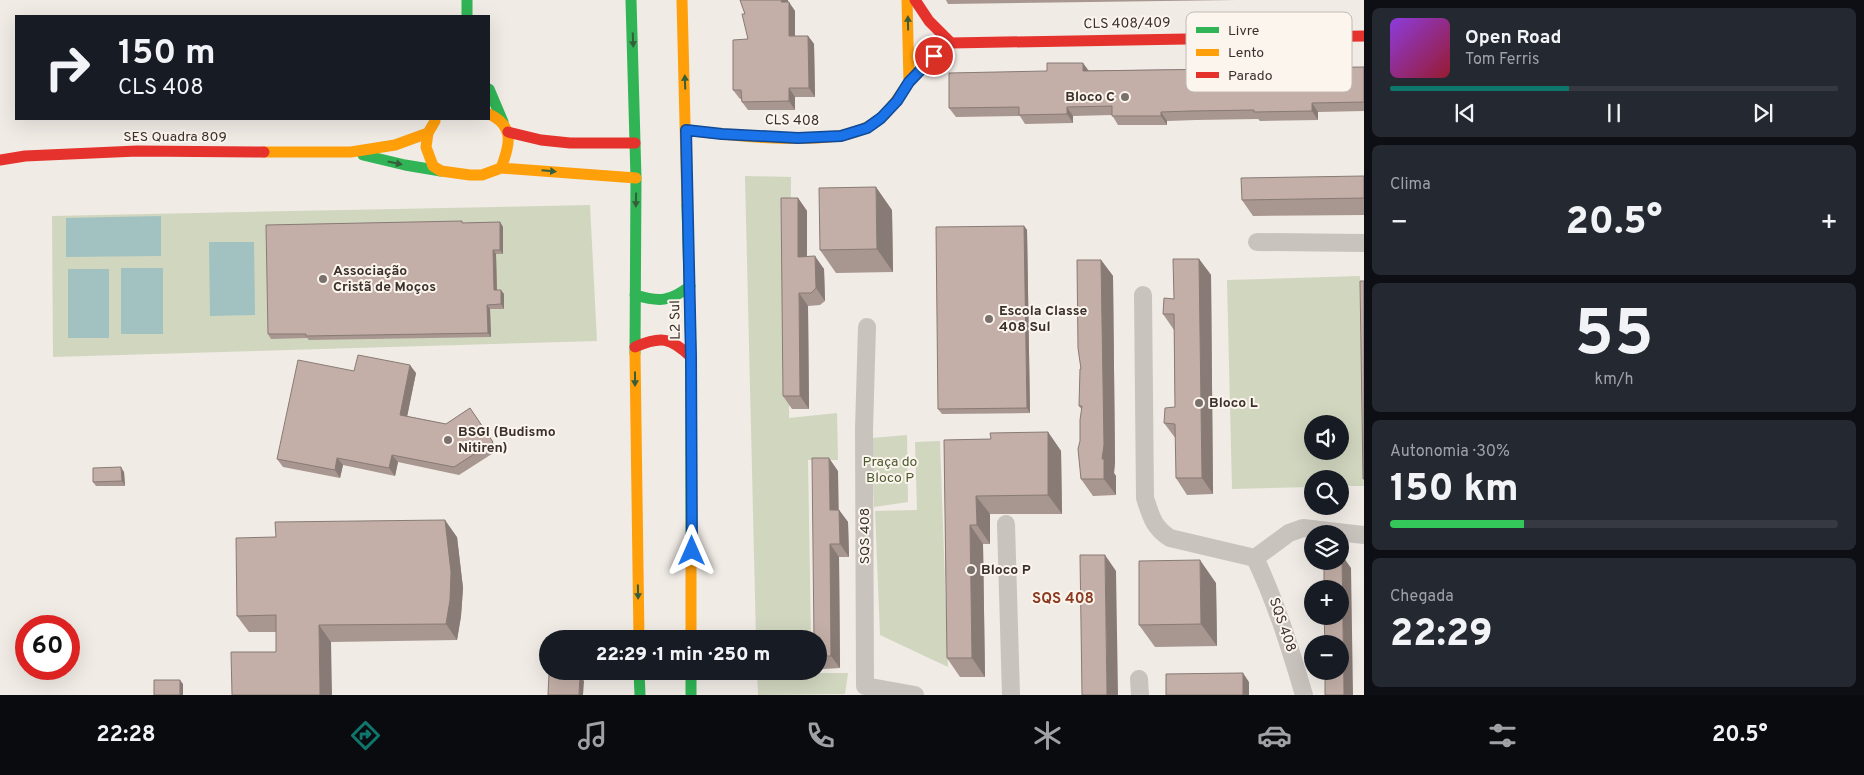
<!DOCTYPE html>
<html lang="pt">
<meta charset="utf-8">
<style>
:root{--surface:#171b24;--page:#242831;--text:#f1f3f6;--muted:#9ea1a6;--line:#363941;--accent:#0f766e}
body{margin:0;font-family:Overpass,sans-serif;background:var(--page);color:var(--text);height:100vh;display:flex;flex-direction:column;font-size:19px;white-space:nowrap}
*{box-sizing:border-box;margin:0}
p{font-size:16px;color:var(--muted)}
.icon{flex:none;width:28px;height:28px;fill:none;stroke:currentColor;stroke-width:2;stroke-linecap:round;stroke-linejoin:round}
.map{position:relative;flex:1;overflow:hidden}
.panel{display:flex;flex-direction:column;gap:8px;padding:8px;background:#0d0f14;width:500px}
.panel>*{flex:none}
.top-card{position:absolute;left:15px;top:15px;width:475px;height:105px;border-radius:0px;box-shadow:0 5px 20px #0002;background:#171b24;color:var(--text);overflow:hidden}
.tools{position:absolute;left:1304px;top:415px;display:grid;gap:10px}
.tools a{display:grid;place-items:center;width:45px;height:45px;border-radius:50%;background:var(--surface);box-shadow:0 5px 20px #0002;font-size:25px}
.speed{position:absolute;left:15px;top:615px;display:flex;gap:10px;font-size:25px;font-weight:700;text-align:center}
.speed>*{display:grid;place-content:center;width:65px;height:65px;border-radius:50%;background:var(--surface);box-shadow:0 5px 20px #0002;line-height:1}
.speed .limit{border:8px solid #d22;background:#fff;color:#111}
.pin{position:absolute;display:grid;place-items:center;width:42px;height:42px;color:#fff;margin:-21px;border:2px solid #fff;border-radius:50%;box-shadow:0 1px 5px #0007}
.me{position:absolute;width:55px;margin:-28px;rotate:0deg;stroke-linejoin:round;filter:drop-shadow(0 0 4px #0008)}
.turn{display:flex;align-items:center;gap:18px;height:105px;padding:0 20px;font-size:22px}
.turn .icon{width:65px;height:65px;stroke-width:2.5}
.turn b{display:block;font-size:35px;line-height:42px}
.big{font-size:38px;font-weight:800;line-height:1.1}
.panel .widget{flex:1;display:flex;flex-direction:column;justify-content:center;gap:8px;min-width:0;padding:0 18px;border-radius:8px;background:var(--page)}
.panel .dial{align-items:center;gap:0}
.dial b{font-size:65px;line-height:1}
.song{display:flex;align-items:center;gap:15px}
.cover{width:60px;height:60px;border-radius:8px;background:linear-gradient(135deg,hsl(270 70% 55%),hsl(350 70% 35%))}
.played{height:5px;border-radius:2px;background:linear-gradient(90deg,var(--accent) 40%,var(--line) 40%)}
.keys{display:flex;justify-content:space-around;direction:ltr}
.heat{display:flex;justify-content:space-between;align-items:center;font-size:28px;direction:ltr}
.charge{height:8px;border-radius:4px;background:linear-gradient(90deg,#34c759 30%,var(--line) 0)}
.trip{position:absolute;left:539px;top:630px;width:288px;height:50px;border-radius:25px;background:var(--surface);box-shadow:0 5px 20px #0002;font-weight:800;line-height:50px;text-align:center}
.tabs{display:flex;height:80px;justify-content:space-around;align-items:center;background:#090b0e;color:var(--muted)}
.tabs .icon{width:35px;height:35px}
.tabs .selected{color:var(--accent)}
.tabs b{font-size:22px;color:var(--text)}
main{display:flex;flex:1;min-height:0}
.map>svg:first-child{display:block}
.green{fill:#d1d6bf;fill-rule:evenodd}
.water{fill:#a1c2c1}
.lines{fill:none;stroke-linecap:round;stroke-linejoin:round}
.street{stroke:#c9c3be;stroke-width:18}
.fast{stroke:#30b455;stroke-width:11}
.slow{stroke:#ff9f0a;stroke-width:11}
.jam{stroke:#e5322d;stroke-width:11}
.wall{fill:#a89690}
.shaded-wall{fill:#887a75}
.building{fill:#c3afa7;stroke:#887a75}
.oneway{fill:#375e3a}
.route-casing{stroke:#114b97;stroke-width:12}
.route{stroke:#1a73e8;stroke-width:9}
.poi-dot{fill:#7a716c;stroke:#fbf5ee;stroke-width:2}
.labels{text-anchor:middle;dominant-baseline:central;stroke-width:4;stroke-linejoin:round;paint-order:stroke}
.street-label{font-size:14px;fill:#3b302b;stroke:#fbf5ee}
.poi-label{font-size:14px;font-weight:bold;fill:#3b302b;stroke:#fbf5ee;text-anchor:start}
.park-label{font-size:14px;fill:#4a5a2e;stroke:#fbf5ee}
.neighbourhood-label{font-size:15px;font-weight:bold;fill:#8c3b22;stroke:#fbf5ee}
.key{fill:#fbf5ee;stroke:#c1bab4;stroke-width:1}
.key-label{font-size:14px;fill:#3b302b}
</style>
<main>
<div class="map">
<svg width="1364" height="695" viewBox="0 0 1364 695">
<rect width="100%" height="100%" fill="#f0ebe5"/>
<path class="green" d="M745,176L791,177L789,418L837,413L838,460H808L811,639H756Z
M590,205L597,341L53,357L52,216Z
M1360,276L1364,486H1340V479H1312V487L1232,489L1227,280ZM1312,424H1340V451H1312Z
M907,435L908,502L874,507L872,438Z
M940,441L948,667L880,635L875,511L917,510L915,442Z
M757,671H812V673H848L845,694L758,695Z"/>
<path class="water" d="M161,216V256L66,257V218Z
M209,242H254L255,315L210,316Z
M121,268H163V334H121Z
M68,269H109V338H68Z"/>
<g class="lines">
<path class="street" d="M1257,242L1364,243
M1143,295L1145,498C1151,516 1153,527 1170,538L1255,558C1276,602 1290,648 1304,695
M867,327L864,429L865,686L915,695
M1006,524L1011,695
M1255,558L1289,533L1303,528L1364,535
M1139,679L1140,695"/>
<path class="fast" d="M467,0V16
M631,0L636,178L635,353
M489,89L503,122
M363,155L405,165L441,171
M687,205L691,357V552
M635,295C659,302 670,302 690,286
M639,671L640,695
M691,671V695"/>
<path class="slow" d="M682,0L687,205
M907,0L909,82
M435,121L428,133L426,147L433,166L441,171L470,175H482L501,168C510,145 515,126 489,114
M686,130C736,136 789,142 839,136C853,134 870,127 881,118C893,108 900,94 909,82C921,66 936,55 951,43
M264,152H351L395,145L428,133
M501,168L636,178
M635,353L639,639
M691,552V639"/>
<path class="jam" d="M915,0L929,21L951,43
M951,43L1364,36
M508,132L541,140L570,143H635
M0,160L25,156L137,151L264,152
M635,347C661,336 670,337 691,357"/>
</g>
<path class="wall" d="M740,0H788V2L795,11V36H808L814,44L815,97H795V110H748L742,102L741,99H740L733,90L748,39L745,14Z
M946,0H1236L948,4Z
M1364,67V111L1318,112V120L1260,121L1258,119L1196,120L1167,121V125H1118L1112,115L1073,116V123L1025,124L1020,116L956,117L949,108L1047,71Z
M1364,176V215L1253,216L1242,200Z
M798,198L807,211V257L824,269L825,301L820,305L808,306L809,409H792L783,396Z
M892,210L893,272L836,273L820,250Z
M500,222L503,227V254H496L497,290L504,294V309H490L491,337L309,340L307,338L271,339L268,334L463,223Z
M1024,226L1027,230L1030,413L942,414L938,409Z
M1199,259L1211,275L1213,494L1187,495L1176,478V439L1164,423L1175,407L1174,330L1163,314L1174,299Z
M1101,260L1113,276L1115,462L1114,473L1116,476V495L1093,496L1081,479L1080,441L1082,410L1079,406Z
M354,371L416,373L407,416L446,424L470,408L498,450L459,475L398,462L395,476L343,465L340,478L283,467L277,459Z
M1048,432L1061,451L1062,514H990V544H983L985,677H960L947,658L944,440L991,439Z
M838,471V510H839L848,522L849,557H839L840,668L823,669L818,661V639Z
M124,472L125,486H96L93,482Z
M457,537L463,588L461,616L457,640L331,642L276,632H249L237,616Z
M1216,583L1217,646L1155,647L1139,625Z"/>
<path class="shaded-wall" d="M782,0H788V11L781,2Z
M789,2L795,11V45L789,36Z
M808,36L814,44L815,97L809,88Z
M1083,63L1089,71H1083Z
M789,88L795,97V110L789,101Z
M1312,103L1318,112V120L1312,111Z
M1067,107L1073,116V123L1067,114Z
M1161,112L1167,121V125L1161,116Z
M876,187L892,210L893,272L877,249Z
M798,198L807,211V270L798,257Z
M500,222L503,227V254L500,250Z
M1024,226L1027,230L1030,413L1027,408Z
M493,250L496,254L497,294L494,290Z
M815,256L824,269L825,301L816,288Z
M1199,259L1211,275L1213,494L1202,478Z
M1101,260L1113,276L1115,462L1114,473L1116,476V495L1104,479L1102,459Z
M501,290L504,294V309L501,304Z
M799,293L808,306L809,409L800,396Z
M487,305L490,309L491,337L488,333Z
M410,365L416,373L406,422L400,415Z
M1048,432L1061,451L1062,514L1048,495Z
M392,455L398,462L395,476L389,468Z
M337,458L343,465L340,478L335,470Z
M829,458L838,471L839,522L830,510Z
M121,467L124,472L125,486L122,481Z
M976,496L990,514V544L977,525Z
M839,510L848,522L849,557L840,544Z
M445,520L457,537L463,588L461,616L457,640L446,624Z
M970,525L983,544L985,677L972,658Z
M830,544L839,557L840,668L831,656Z
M1105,555L1116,571L1118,695H1107Z
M1342,555L1351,568L1353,695H1344Z
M1200,560L1216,583L1217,646L1201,624Z
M319,625L331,642L332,695H320Z
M1243,673L1249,682V695H1243Z
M580,676L584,681L583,695H579Z
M180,680L183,684V695H180Z"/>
<path class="building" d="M740,0H782L781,2H789V36H808L809,88H789V101L742,102L741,90H733V40L748,39L742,14H745Z
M1047,63H1083V71L1364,67V102L1312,103V111L1254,112V110L1190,111L1161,112V116H1112V106L1067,107V114L1019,115V107L949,108V73L1047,71Z
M1364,176V198L1242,200L1241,178Z
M876,187L877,249L820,250L819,188Z
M781,198H798V257L815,256L816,288L811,293H799L800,396H783Z
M462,221V223L500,222V250H493L494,290H501V304L487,305L488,333L306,336V334H268L266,225Z
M1024,226L1027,408L938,409L936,227Z
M1173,259H1199L1202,478H1176L1175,424L1164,423L1165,408L1175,407L1174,314H1163L1164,298L1174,299Z
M1077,260H1101L1104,445L1102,459H1104V479H1081L1078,449L1080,441V420L1082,406H1079L1080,369H1081L1078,348Z
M1360,281H1364V479H1363Z
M358,355L410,365L400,415L446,424L470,408L493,442L454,467L392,455L389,468L337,458L335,470L277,459L298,360L354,371Z
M1048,432V495L976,496L977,525H970L972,658H947L944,440L991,439L990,433Z
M812,458H829L830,510H839L840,544H830L831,656H818V639H814Z
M121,467L122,481L93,482V468Z
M445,520L451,572L450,600L446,624L319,625L320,695H232L231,652H276V615L237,616L236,538L276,537L275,522Z
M1080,555H1105L1107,695H1082Z
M1340,555H1342L1344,695H1325V671H1340V644H1325L1324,616H1340V589H1324V561H1340Z
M1200,560L1201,624L1139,625V561Z
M1243,673V695H1166V674Z
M549,674L580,676L579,695H548Z
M154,680H180V695H154Z"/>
<defs><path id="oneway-solid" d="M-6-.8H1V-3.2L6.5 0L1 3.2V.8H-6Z" transform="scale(1.25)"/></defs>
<g class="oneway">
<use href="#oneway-solid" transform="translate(908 23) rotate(-91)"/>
<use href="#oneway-solid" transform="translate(633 40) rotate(88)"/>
<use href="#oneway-solid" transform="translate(685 82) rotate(-92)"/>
<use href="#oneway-solid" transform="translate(395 163) rotate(12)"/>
<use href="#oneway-solid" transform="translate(549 171) rotate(5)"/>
<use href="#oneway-solid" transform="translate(636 200) rotate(91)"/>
<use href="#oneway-solid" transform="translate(635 379) rotate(90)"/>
<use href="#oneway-solid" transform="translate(638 592) rotate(89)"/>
</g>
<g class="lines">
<g class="route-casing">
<path id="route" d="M692,551L691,357L686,130L722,134L798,138L841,136L867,128L881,118L897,101L909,82L934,56"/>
</g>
<use href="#route" class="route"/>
</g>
<g class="poi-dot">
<circle cx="1125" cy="97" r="5"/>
<circle cx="323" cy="279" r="5"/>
<circle cx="989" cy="319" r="5"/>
<circle cx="1199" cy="403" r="5"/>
<circle cx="448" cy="440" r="5"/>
<circle cx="971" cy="570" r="5"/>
</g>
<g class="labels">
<g class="street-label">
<text transform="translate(1127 24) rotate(-1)">CLS 408/409</text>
<text transform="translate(792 121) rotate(1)">CLS 408</text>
<text x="175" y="137">SES Quadra 809</text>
<text transform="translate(676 320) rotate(-91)">L2 Sul</text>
<text transform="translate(865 536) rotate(-90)">SQS 408</text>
<text transform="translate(1282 625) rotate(71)">SQS 408</text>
</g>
<g class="poi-label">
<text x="1115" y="97" text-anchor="end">Bloco C</text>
<text x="333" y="271">Associação<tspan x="333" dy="16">Cristã de Moços</tspan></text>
<text x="999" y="311">Escola Classe<tspan x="999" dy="16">408 Sul</tspan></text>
<text x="1209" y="403">Bloco L</text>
<text x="458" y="432">BSGI (Budismo<tspan x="458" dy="16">Nitiren)</tspan></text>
<text x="981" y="570">Bloco P</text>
</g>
<g class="park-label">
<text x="890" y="462">Praça do<tspan x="890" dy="16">Bloco P</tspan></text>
</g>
<g class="neighbourhood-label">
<text x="1063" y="599">SQS 408</text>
</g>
</g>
<rect x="1186" y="12" width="166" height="80" rx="8" class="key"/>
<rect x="1196" y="27" width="23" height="6" fill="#30b455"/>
<rect x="1196" y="49" width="23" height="7" fill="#ff9f0a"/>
<rect x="1196" y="72" width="23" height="6" fill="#e5322d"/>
<g class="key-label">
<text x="1228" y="35">Livre</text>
<text x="1228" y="57">Lento</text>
<text x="1228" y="80">Parado</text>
</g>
</svg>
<div class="tools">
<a><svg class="icon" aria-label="sound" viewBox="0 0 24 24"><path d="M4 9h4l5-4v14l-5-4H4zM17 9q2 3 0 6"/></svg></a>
<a><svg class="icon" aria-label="search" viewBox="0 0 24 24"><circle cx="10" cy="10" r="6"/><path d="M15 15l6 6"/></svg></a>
<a><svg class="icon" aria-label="layers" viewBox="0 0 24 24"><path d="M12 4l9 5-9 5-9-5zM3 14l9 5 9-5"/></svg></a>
<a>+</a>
<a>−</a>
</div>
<div class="speed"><div class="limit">60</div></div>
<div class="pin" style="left:934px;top:56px;background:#d93025"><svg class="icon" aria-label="arrive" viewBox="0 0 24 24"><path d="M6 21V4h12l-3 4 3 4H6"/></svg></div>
<svg class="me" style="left:692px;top:551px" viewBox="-20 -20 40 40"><path d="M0-17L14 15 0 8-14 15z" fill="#1a73e8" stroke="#fff" stroke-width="4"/></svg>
<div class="trip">22:29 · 1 min · 250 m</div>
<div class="top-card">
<div class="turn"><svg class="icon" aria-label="right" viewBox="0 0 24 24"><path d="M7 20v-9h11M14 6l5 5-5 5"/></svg><div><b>150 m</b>CLS 408</div></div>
</div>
</div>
<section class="panel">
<div class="widget">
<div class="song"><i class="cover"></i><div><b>Open Road</b><p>Tom Ferris</p></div></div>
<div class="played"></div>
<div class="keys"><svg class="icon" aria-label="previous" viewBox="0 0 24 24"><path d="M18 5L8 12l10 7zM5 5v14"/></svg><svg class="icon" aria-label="pause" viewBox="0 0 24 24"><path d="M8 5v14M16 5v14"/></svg><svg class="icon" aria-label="next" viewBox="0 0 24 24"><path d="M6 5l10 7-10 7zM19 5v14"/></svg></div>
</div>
<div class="widget"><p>Clima</p>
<div class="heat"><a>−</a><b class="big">20.5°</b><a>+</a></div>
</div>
<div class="widget dial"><b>55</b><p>km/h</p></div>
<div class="widget"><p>Autonomia · 30%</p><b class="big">150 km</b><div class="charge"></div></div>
<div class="widget"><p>Chegada</p><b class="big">22:29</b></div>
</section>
</main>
<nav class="tabs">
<b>22:28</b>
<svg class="icon selected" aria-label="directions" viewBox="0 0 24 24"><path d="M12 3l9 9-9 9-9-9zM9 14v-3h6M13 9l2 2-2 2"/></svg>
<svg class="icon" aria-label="music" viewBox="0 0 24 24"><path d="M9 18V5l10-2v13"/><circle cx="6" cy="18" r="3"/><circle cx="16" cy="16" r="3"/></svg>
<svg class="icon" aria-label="phone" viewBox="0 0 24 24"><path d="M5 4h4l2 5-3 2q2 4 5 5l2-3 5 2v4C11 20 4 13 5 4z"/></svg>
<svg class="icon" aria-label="climate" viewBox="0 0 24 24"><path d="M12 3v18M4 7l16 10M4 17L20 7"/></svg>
<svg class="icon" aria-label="car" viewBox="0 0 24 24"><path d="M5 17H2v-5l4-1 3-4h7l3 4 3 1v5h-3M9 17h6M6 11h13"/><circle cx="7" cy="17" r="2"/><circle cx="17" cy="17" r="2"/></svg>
<svg class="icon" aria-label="filters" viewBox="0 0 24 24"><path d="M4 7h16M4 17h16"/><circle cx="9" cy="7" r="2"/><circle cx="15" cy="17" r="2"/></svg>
<b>20.5°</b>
</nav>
